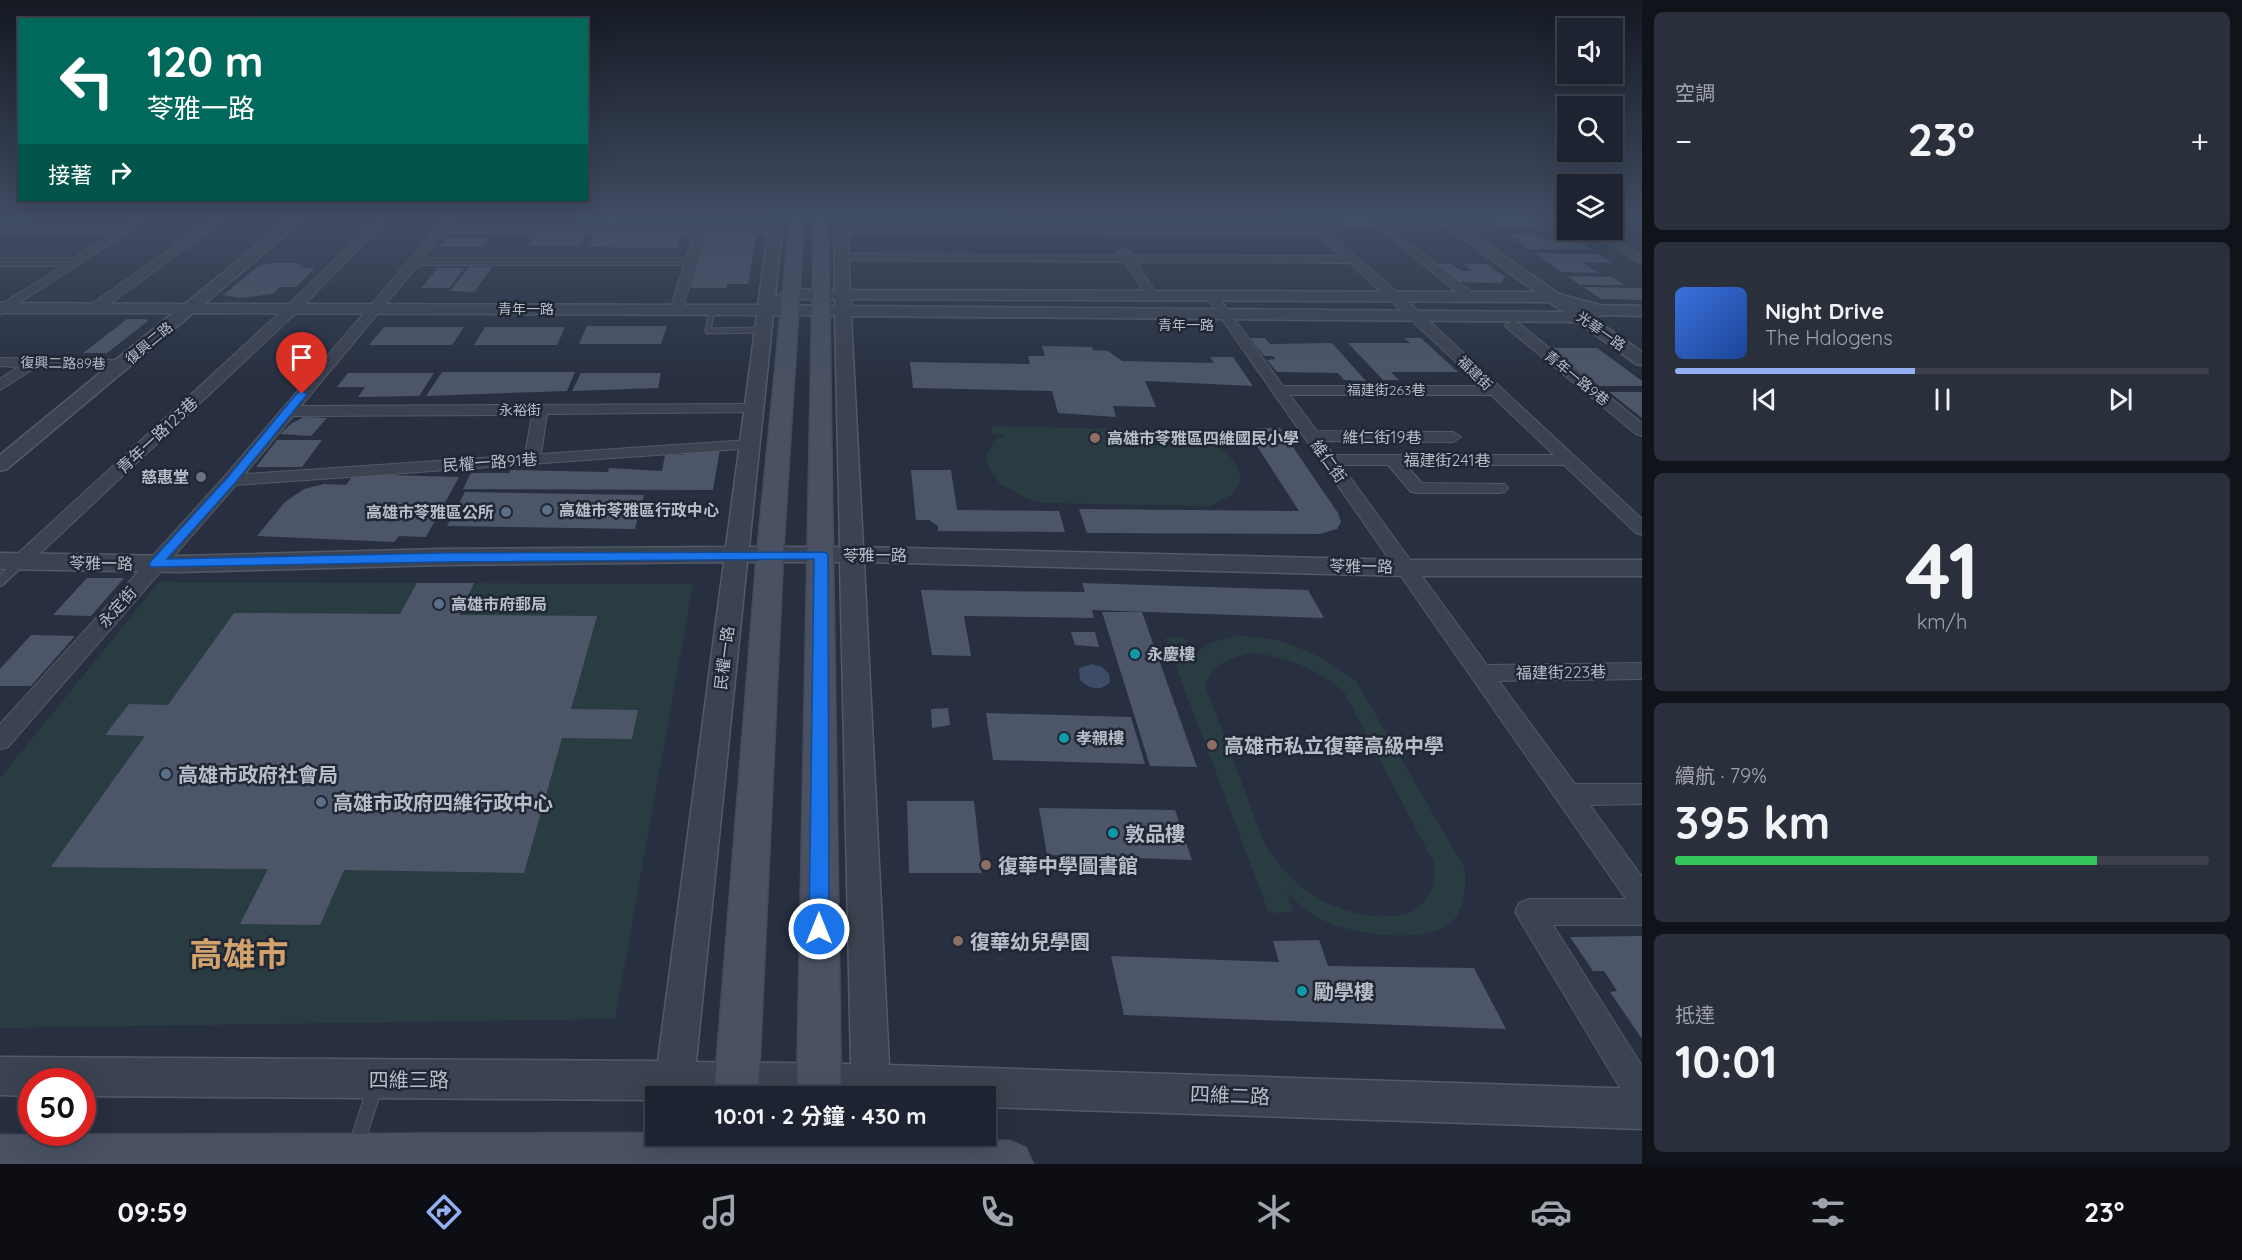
<!DOCTYPE html>
<html lang="zh-TW">
<meta charset="utf-8">
<style>
:root{--surface:#1d2330;--page:#2a2f3c;--text:#f1f3f6;--muted:#a0a4ab;--line:#3b404c;--accent:#94b0f4}
body{margin:0;font-family:Quicksand,"Noto Sans TC",sans-serif;background:var(--page);color:var(--text);height:100vh;display:flex;flex-direction:column;font-size:22px;white-space:nowrap}
*{box-sizing:border-box;margin:0}
p{font-size:20px;color:var(--muted)}
.icon{flex:none;width:33px;height:33px;fill:none;stroke:currentColor;stroke-width:2;stroke-linecap:round;stroke-linejoin:round}
.map{position:relative;flex:1;overflow:hidden}
.drawer{display:flex;flex-direction:column;gap:12px;padding:12px;background:#10131a;width:600px}
.drawer>*{flex:none}
.top-card{position:absolute;left:18px;top:18px;width:570px;height:183px;border-radius:0px;box-shadow:0 6px 24px #0002,0 0 0 2px var(--line);background:#00695c;color:#fff;overflow:hidden}
.buttons{position:absolute;left:1557px;top:18px;display:grid;gap:12px}
.buttons a{display:grid;place-items:center;width:66px;height:66px;border-radius:0px;background:var(--surface);box-shadow:0 6px 24px #0002,0 0 0 2px var(--line);font-size:30px}
.speed{position:absolute;left:18px;top:1068px;display:flex;gap:12px;font-size:30px;font-weight:700;text-align:center}
.speed>*{display:grid;place-content:center;width:78px;height:78px;border-radius:50%;background:var(--surface);box-shadow:0 6px 24px #0002,0 0 0 2px var(--line);line-height:1}
.speed .limit{border:9px solid #d22;background:#fff;color:#111}
.pin{position:absolute;display:grid;place-items:center;width:51px;height:51px;color:#fff;margin:-62px -26px;border-radius:50% 50% 50% 0;rotate:-45deg;box-shadow:0 0 6px #0007}
.pin .icon{rotate:45deg}
.me{position:absolute;width:66px;margin:-33px;rotate:0deg;stroke-linejoin:round;filter:drop-shadow(0 0 4px #0008)}
.turn{display:flex;align-items:center;gap:21px;height:126px;padding:0 30px;font-size:27px}
.turn .icon{width:78px;height:78px;stroke-width:2.5}
.turn b{display:block;font-size:42px;line-height:51px}
.then{display:flex;align-items:center;height:57px;padding:0 30px;background:#0003;gap:12px;font-size:22px}
.big{font-size:45px;font-weight:700;line-height:1.1}
.drawer .card{flex:1;display:flex;flex-direction:column;justify-content:center;gap:9px;min-width:0;padding:0 21px;border-radius:9px;background:var(--page)}
.drawer .dial{align-items:center;gap:0}
.dial b{font-size:78px;line-height:1}
.song{display:flex;align-items:center;gap:18px}
.cover{width:72px;height:72px;border-radius:9px;background:linear-gradient(135deg,hsl(220 70% 55%),hsl(220 70% 35%))}
.played{height:6px;border-radius:3px;background:linear-gradient(90deg,var(--accent) 45%,var(--line) 45%)}
.keys{display:flex;justify-content:space-around;direction:ltr}
.heat{display:flex;justify-content:space-between;align-items:center;font-size:33px;direction:ltr}
.charge{height:9px;border-radius:4px;background:linear-gradient(90deg,#34c759 79%,var(--line) 0)}
.trip{position:absolute;left:645px;top:1086px;width:351px;height:60px;border-radius:0px;background:var(--surface);box-shadow:0 6px 24px #0002,0 0 0 2px var(--line);font-weight:700;line-height:60px;text-align:center}
.tabs{display:flex;height:96px;justify-content:space-around;align-items:center;background:#0c0e13;color:var(--muted)}
.tabs .icon{width:42px;height:42px}
.tabs .on{color:var(--accent)}
.tabs b{font-size:27px;color:var(--text)}
main{display:flex;flex:1;min-height:0}
.map>svg:first-child{display:block}
.green{fill:#293c41;fill-rule:evenodd}
.water{fill:#3e4c68}
.building{fill:#4d5669}
.lines{fill:none;stroke-linecap:round;stroke-linejoin:round}
.service-far2-casing{stroke:#535a67;stroke-width:7}
.service-far1-casing{stroke:#535a67;stroke-width:12}
.service-casing{stroke:#535a67;stroke-width:16}
.minor-casing{stroke:#535a67;stroke-width:2}
.tertiary-casing{stroke:#535a67;stroke-width:3}
.secondary-casing{stroke:#454b59;stroke-width:3}
.service-far2{stroke:#3b4250;stroke-width:5}
.service-far1{stroke:#3b4250;stroke-width:9}
.service{stroke:#3b4250;stroke-width:14}
.minor{fill:#3b4250;fill-rule:evenodd}
.tertiary{fill:#3b4250;fill-rule:evenodd}
.secondary{fill:#495163;fill-rule:evenodd}
.route{fill:#1a73e8;stroke:#114b97;stroke-width:1.5}
.education-dot{fill:#8d6e63;stroke:#202735;stroke-width:2}
.worship-dot{fill:#6b7280;stroke:#202735;stroke-width:2}
.service-dot{fill:#5c6f8a;stroke:#202735;stroke-width:2}
.culture-dot{fill:#0f9aa8;stroke:#202735;stroke-width:2}
.labels{text-anchor:middle;dominant-baseline:central;stroke-width:5;stroke-linejoin:round;paint-order:stroke}
.far-street-label{font-size:14px;fill:#b8bdca;stroke:#202735}
.street-label{font-size:16px;fill:#b8bdca;stroke:#202735}
.poi-label{font-size:16px;font-weight:bold;fill:#b8bdca;stroke:#202735;text-anchor:start}
.near-poi-label{font-size:20px;font-weight:bold;fill:#b8bdca;stroke:#202735;text-anchor:start}
.near-street-label{font-size:20px;fill:#b8bdca;stroke:#202735}
.near-town-label{font-size:33px;font-weight:bold;fill:#d1a26c;stroke:#202735}
</style>
<main>
<div class="map">
<svg width="1642" height="1164" viewBox="0 0 1642 1164">
<rect width="100%" height="100%" fill="#272f40"/>
<path class="green" d="M992,426L1216,431L1220,439L1203,440C1223,448 1237,458 1241,480L1232,495L1210,506L1042,503L1026,498L999,483L987,464V455L994,440L1006,435L992,434Z
M159,582L693,584L615,1019L0,1028V778Z
M1239,635L1278,640L1295,646L1318,656L1356,681L1465,869C1466,885 1465,899 1458,914C1438,950 1343,934 1315,916C1304,910 1295,900 1286,892L1293,912L1269,913L1165,638H1185L1193,655L1210,643ZM1250,653C1285,656 1317,669 1344,692L1434,863C1440,931 1367,922 1325,902C1300,890 1280,868 1265,845L1205,685C1214,663 1229,659 1250,653Z"/>
<path class="water" d="M1092,664L1102,667L1109,674L1110,682C1101,692 1089,689 1080,680L1079,668Z"/>
<path class="building" d="M591,219L618,220L615,224H588Z
M1339,219H1365L1376,228H1350Z
M1386,219H1430L1434,222H1389Z
M1486,219H1529L1547,230H1502Z
M706,233H757L748,284H727L726,288H691Z
M594,234L682,235L678,248L587,247Z
M1507,234H1534L1543,239L1576,240L1592,250L1529,249Z
M536,235H585L580,246H529Z
M446,237H490L483,247H438Z
M1535,253L1599,254L1612,263L1582,262L1598,273L1562,272Z
M272,263H295L305,266L303,268H315L296,287H280L272,294L242,298L223,295L260,265Z
M1430,264H1452L1461,271H1473L1463,264H1487L1505,277L1500,283L1454,282Z
M469,267H492L474,292L450,291Z
M438,268H465L449,288H421Z
M1568,276L1612,277L1625,285H1580Z
M1583,287L1642,288V300L1601,299Z
M127,319H145L148,321L107,353H83Z
M587,326H667L661,344H579Z
M384,327H464L452,345H369Z
M485,327H565L557,345H474Z
M1250,338H1265L1270,344L1332,343L1366,381L1344,380L1338,373L1277,372L1267,360L1276,359L1273,356H1264Z
M1404,338H1421L1458,372H1391L1399,380H1383L1348,343H1410Z
M1042,346L1092,347L1093,350L1108,351L1122,361L1214,363L1210,357H1233L1253,386L1145,381L1156,407L1113,406L1116,417L1058,413L1052,391L913,388L910,362L1030,364L1028,356H1045Z
M1550,348H1597L1642,381V386H1599Z
M442,372H575L567,391L426,396Z
M348,373H434L419,396L358,397L365,387H337Z
M581,373H661L658,388L572,391Z
M1609,392H1642V418Z
M304,417L327,418L311,436L280,434L292,423Z
M1259,428H1280L1338,513L1341,522L1337,529L1320,534L1087,533L1079,509L1299,511L1255,443H1236L1235,437L1240,432Z
M277,440H322L302,467H256Z
M684,449H720L713,490L463,489L471,473H509L510,470L608,472L609,468L662,471L665,455H683Z
M911,470H951L957,510L1059,511L1065,532L938,531V526L929,520H916Z
M354,474L459,477L426,537L399,536L394,542L257,536L285,502L304,489L324,484L346,485Z
M465,492L644,495L635,529L447,526Z
M87,578H124L91,616L53,615Z
M417,583H474L459,615L597,616L571,709L638,710L632,739L562,738L524,873L344,870L320,925L240,924L268,869L51,867L145,736L105,735L129,704L168,705L234,613L400,614Z
M1082,583L1308,590L1324,618L1092,610L1094,618L964,616L971,656L932,655L921,590L1085,592Z
M1102,612H1142L1197,767L1150,766Z
M1071,632H1095L1099,647L1075,645Z
M31,635L75,636L31,686H0V669Z
M948,708L950,725L932,728L931,709Z
M986,713L1131,717L1145,764L993,760Z
M907,801H974L982,873H909Z
M1039,808L1175,810L1192,860L1047,855Z
M1642,936V1039L1610,992L1617,991L1604,971H1593L1570,937Z
M1319,940L1328,966L1474,968L1506,1029L1124,1015L1111,956L1279,962L1273,941Z"/>
<g class="lines">
<g class="service-far2-casing">
<path id="service-far2" d="M712,310L708,331L763,330"/>
</g>
<g class="service-far1-casing">
<path id="service-far1" d="M0,581L20,562"/>
</g>
<g class="service-casing">
<path id="service" d="M350,1164L375,1087"/>
</g>
<g class="minor-casing">
<path id="minor" d="M137,219H149L0,315V305L63,266H0V258H74L114,233H0V227H124Z
M213,219H225L100,311H90L89,308L90,305Z
M377,219H388L298,311L28,565L21,567L14,565L12,561L14,557L288,305Z
M444,219H455L449,227L774,228L779,231L774,234H706L682,310L676,314L670,310L684,265H418L301,406L753,404L758,406L761,409L758,412L547,414L541,454L749,440L757,445L755,448L236,485L8,747L0,749V724L225,476ZM444,233L695,234L686,258H424ZM532,415L525,455L245,474L293,416Z
M1301,219H1312L1412,305L1642,519V535L1636,533L1564,465H1406L1422,483L1505,484L1508,488L1505,492L1499,493H1417L1411,492L1388,465H1341L1487,665L1642,663V679L1499,681L1575,784H1642V804L1590,805L1642,877V925H1553L1642,1066V1111L1631,1106L1515,912L1519,903L1529,899H1626L1205,295L1211,291L1215,292L1283,386H1482L1350,263L1136,262L1157,295L1151,299L1147,298L1125,262L841,260L835,257L841,254L1120,255L1118,252L1124,249L1128,250L1132,255L1342,256L1319,236L840,233L835,230L840,227L1312,230ZM1290,395H1491L1554,455H1334L1324,441L1453,442L1461,437L1453,432L1317,431Z
M1368,219H1379L1473,293L1475,296L1473,299H1465Z
M1584,230H1596L1642,255V264Z
M1512,321L1517,322L1642,423V436L1636,434L1507,328L1505,325Z
M0,358L125,360L132,364L125,368L37,367L0,390V379L18,367L0,366Z"/>
</g>
<g class="tertiary-casing">
<path id="tertiary" d="M289,219H304L204,304L758,305L770,219H783L775,297L790,289L835,290L834,219H847L850,290L1536,292L1436,219H1451L1559,294L1599,305L1642,306V316L1603,315L1593,318L1642,352V365L1636,364L1578,322L851,316L863,547L1406,560H1642V576H1406L864,562L889,1065L1642,1089V1129L986,1107V1096H656V1100L82,1096V1082H32V1096L0,1095V1057L658,1061L724,562L443,565L179,572L0,569V553L179,556L443,549L726,547L757,315L193,313L7,469L0,471V455L173,313H0V303L185,304ZM793,299H835V306L782,305ZM851,299L1549,302L1564,312L851,306ZM773,315H835L840,547H749ZM747,562H840L851,1064L696,1062Z
M852,1136H892L894,1164H852Z"/>
</g>
<g class="secondary-casing">
<path id="secondary" d="M790,219H804L783,554L758,1096H714L757,554Z
M814,219H828L841,1096H797Z
M656,1133V1136H782L1010,1141L1026,1148L1033,1164H0V1135Z"/>
</g>
<use href="#service-far2" class="service-far2"/>
<use href="#service-far1" class="service-far1"/>
<use href="#service" class="service"/>
<use href="#minor" class="minor"/>
<use href="#tertiary" class="tertiary"/>
<use href="#secondary" class="secondary"/>
</g>
<linearGradient id="sky" x2="0" y2="1"><stop stop-color="#151a23"/><stop offset="0.57" stop-color="#414d64"/><stop offset="1" stop-color="#414d64" stop-opacity="0"/></linearGradient>
<rect width="1642" height="382" fill="url(#sky)"/>
<path class="route" d="M302,391L307,394L305,397L235,483L167,559L443,553L826,552L828,555L829,929L826,935L819,938L812,935L809,929L814,559L443,562L151,567L149,564L151,561L227,478L298,392Z"/>
<g class="education-dot">
<circle cx="1095" cy="438" r="6"/>
<circle cx="1212" cy="745" r="6"/>
<circle cx="986" cy="865" r="6"/>
<circle cx="958" cy="941" r="6"/>
</g>
<circle class="worship-dot" cx="201" cy="477" r="6"/>
<g class="service-dot">
<circle cx="547" cy="510" r="6"/>
<circle cx="506" cy="512" r="6"/>
<circle cx="439" cy="604" r="6"/>
<circle cx="166" cy="774" r="6"/>
<circle cx="321" cy="802" r="6"/>
</g>
<g class="culture-dot">
<circle cx="1135" cy="654" r="6"/>
<circle cx="1064" cy="738" r="6"/>
<circle cx="1113" cy="833" r="6"/>
<circle cx="1302" cy="991" r="6"/>
</g>
<g class="labels">
<g class="far-street-label">
<text x="526" y="309">青年一路</text>
<text x="1186" y="325">青年一路</text>
<text transform="translate(1601 331) rotate(35)">光華一路</text>
<text transform="translate(149 343) rotate(-40)">復興二路</text>
<text transform="translate(63 363) rotate(1)">復興二路89巷</text>
<text transform="translate(1475 373) rotate(44)">福建街</text>
<text transform="translate(1577 378) rotate(39)">青年一路9巷</text>
<text x="1386" y="390">福建街263巷</text>
<text x="520" y="410">永裕街</text>
</g>
<g class="street-label">
<text transform="translate(157 435) rotate(-43)">青年一路123巷</text>
<text x="1382" y="437">維仁街19巷</text>
<text x="1447" y="460">福建街241巷</text>
<text transform="translate(1329 461) rotate(54)">維仁街</text>
<text transform="translate(490 462) rotate(-4)">民權一路91巷</text>
<text x="875" y="555">苓雅一路</text>
<text transform="translate(101 563) rotate(1)">苓雅一路</text>
<text transform="translate(1361 566) rotate(1)">苓雅一路</text>
<text transform="translate(117 607) rotate(-48)">永定街</text>
<text transform="translate(724 658) rotate(-83)">民權一路</text>
<text transform="translate(1561 672) rotate(-1)">福建街223巷</text>
</g>
<g class="poi-label">
<text x="1107" y="438">高雄市苓雅區四維國民小學</text>
<text x="189" y="477" text-anchor="end">慈惠堂</text>
<text x="559" y="510">高雄市苓雅區行政中心</text>
<text x="494" y="512" text-anchor="end">高雄市苓雅區公所</text>
<text x="451" y="604">高雄市府郵局</text>
<text x="1147" y="654">永慶樓</text>
<text x="1076" y="738">孝親樓</text>
</g>
<g class="near-poi-label">
<text x="1224" y="745">高雄市私立復華高級中學</text>
<text x="178" y="774">高雄市政府社會局</text>
<text x="333" y="802">高雄市政府四維行政中心</text>
<text x="1125" y="833">敦品樓</text>
<text x="998" y="865">復華中學圖書館</text>
<text x="970" y="941">復華幼兒學園</text>
<text x="1314" y="991">勵學樓</text>
</g>
<g class="near-street-label">
<text x="409" y="1079">四維三路</text>
<text transform="translate(1230 1095) rotate(2)">四維二路</text>
</g>
<g class="near-town-label">
<text x="239" y="953">高雄市</text>
</g>
</g>
</svg>
<div class="buttons">
<a><svg class="icon" aria-label="sound" viewBox="0 0 24 24"><path d="M4 9h4l5-4v14l-5-4H4zM17 9q2 3 0 6"/></svg></a>
<a><svg class="icon" aria-label="search" viewBox="0 0 24 24"><circle cx="10" cy="10" r="6"/><path d="M15 15l6 6"/></svg></a>
<a><svg class="icon" aria-label="layers" viewBox="0 0 24 24"><path d="M12 4l9 5-9 5-9-5zM3 14l9 5 9-5"/></svg></a>
</div>
<div class="speed"><div class="limit">50</div></div>
<div class="pin" style="left:302px;top:394px;background:#d93025"><svg class="icon" aria-label="arrive" viewBox="0 0 24 24"><path d="M6 21V4h12l-3 4 3 4H6"/></svg></div>
<svg class="me" style="left:819px;top:929px" viewBox="-20 -20 40 40"><circle r="17" fill="#1a73e8" stroke="#fff" stroke-width="3"/><path d="M0-11L8 9 0 5-8 9z" fill="#fff"/></svg>
<div class="trip">10:01 · 2 分鐘 · 430 m</div>
<div class="top-card">
<div class="turn"><svg class="icon" aria-label="left" viewBox="0 0 24 24"><path d="M17 20v-9H6M10 6l-5 5 5 5"/></svg><div><b>120 m</b>苓雅一路</div></div>
<div class="then">接著<svg class="icon" aria-label="right" viewBox="0 0 24 24"><path d="M7 20v-9h11M14 6l5 5-5 5"/></svg></div>
</div>
</div>
<section class="drawer">
<div class="card"><p>空調</p>
<div class="heat"><a>−</a><b class="big">23°</b><a>+</a></div>
</div>
<div class="card">
<div class="song"><i class="cover"></i><div><b>Night Drive</b><p>The Halogens</p></div></div>
<div class="played"></div>
<div class="keys"><svg class="icon" aria-label="previous" viewBox="0 0 24 24"><path d="M18 5L8 12l10 7zM5 5v14"/></svg><svg class="icon" aria-label="pause" viewBox="0 0 24 24"><path d="M8 5v14M16 5v14"/></svg><svg class="icon" aria-label="next" viewBox="0 0 24 24"><path d="M6 5l10 7-10 7zM19 5v14"/></svg></div>
</div>
<div class="card dial"><b>41</b><p>km/h</p></div>
<div class="card"><p>續航 · 79%</p><b class="big">395 km</b><div class="charge"></div></div>
<div class="card"><p>抵達</p><b class="big">10:01</b></div>
</section>
</main>
<nav class="tabs">
<b>09:59</b>
<svg class="icon on" aria-label="directions" viewBox="0 0 24 24"><path d="M12 3l9 9-9 9-9-9zM9 14v-3h6M13 9l2 2-2 2"/></svg>
<svg class="icon" aria-label="music" viewBox="0 0 24 24"><path d="M9 18V5l10-2v13"/><circle cx="6" cy="18" r="3"/><circle cx="16" cy="16" r="3"/></svg>
<svg class="icon" aria-label="phone" viewBox="0 0 24 24"><path d="M5 4h4l2 5-3 2q2 4 5 5l2-3 5 2v4C11 20 4 13 5 4z"/></svg>
<svg class="icon" aria-label="climate" viewBox="0 0 24 24"><path d="M12 3v18M4 7l16 10M4 17L20 7"/></svg>
<svg class="icon" aria-label="car" viewBox="0 0 24 24"><path d="M5 17H2v-5l4-1 3-4h7l3 4 3 1v5h-3M9 17h6M6 11h13"/><circle cx="7" cy="17" r="2"/><circle cx="17" cy="17" r="2"/></svg>
<svg class="icon" aria-label="filters" viewBox="0 0 24 24"><path d="M4 7h16M4 17h16"/><circle cx="9" cy="7" r="2"/><circle cx="15" cy="17" r="2"/></svg>
<b>23°</b>
</nav>
